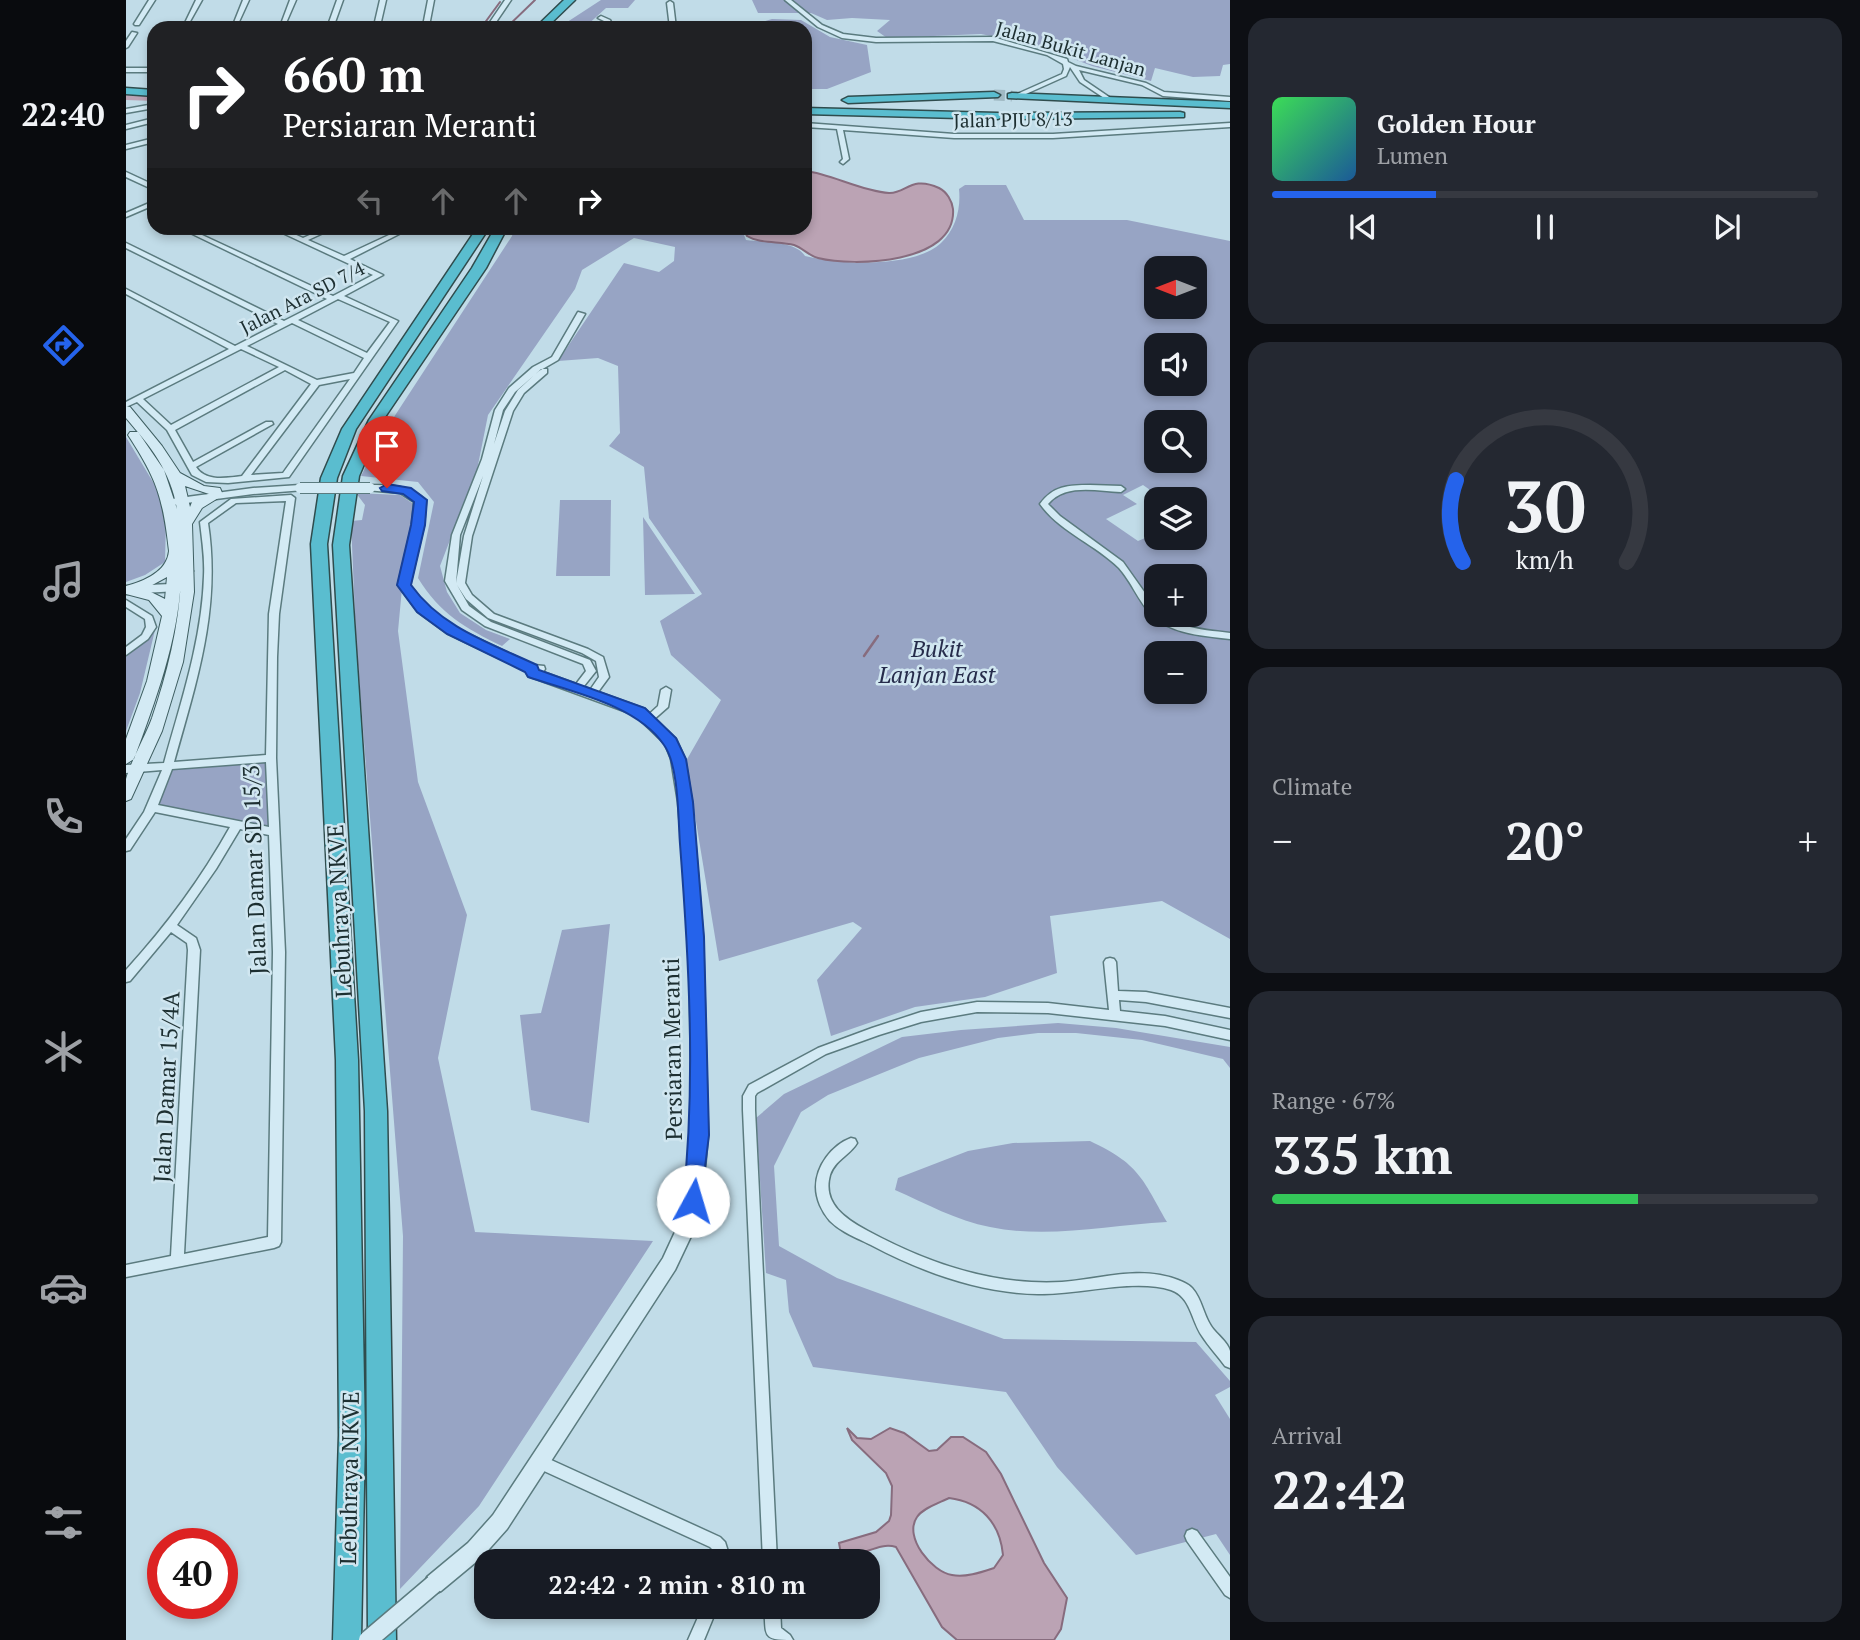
<!DOCTYPE html>
<meta charset="utf-8">
<style>
:root{--surface:#171b24;--page:#242831;--text:#f1f3f6;--muted:#9ea1a6;--line:#363941;--accent:#2563eb}
body{margin:0;font-family:"PT Serif",serif;background:var(--page);color:var(--text);height:100vh;display:flex;flex-direction:column;font-size:26px;white-space:nowrap}
*{box-sizing:border-box;margin:0}
p{font-size:23px;color:var(--muted)}
.icon{flex:none;width:38px;height:38px;fill:none;stroke:currentColor;stroke-width:2;stroke-linecap:round;stroke-linejoin:round}
.map{position:relative;flex:1;overflow:hidden}
.side{display:flex;flex-direction:column;gap:18px;padding:18px;background:#0d0f14;width:630px}
.side>*{flex:none}
.hud{position:absolute;left:21px;top:21px;width:665px;height:214px;border-radius:21px;box-shadow:0 4px 10px #0003;background:#202124;color:#fff;overflow:hidden}
.needle{width:46px;rotate:270deg}
.buttons{position:absolute;left:1018px;top:256px;display:grid;gap:14px}
.buttons a{display:grid;place-items:center;width:63px;height:63px;border-radius:14px;background:var(--surface);box-shadow:0 4px 10px #0003;font-size:35px}
.speed{position:absolute;left:21px;top:1528px;display:flex;gap:14px;font-size:35px;font-weight:700;text-align:center}
.speed>*{display:grid;place-content:center;width:91px;height:91px;border-radius:50%;background:var(--surface);box-shadow:0 4px 10px #0003;line-height:1}
.speed .limit{border:10px solid #d22;background:#fff;color:#111}
.pin{position:absolute;display:grid;place-items:center;width:60px;height:60px;color:#fff;margin:-72px -30px;border-radius:50% 50% 50% 0;rotate:-45deg;box-shadow:0 0 7px #0007}
.pin .icon{rotate:45deg}
.me{position:absolute;width:77px;margin:-38px;rotate:6deg;stroke-linejoin:round;filter:drop-shadow(0 0 5px #0008)}
.turn{display:flex;align-items:center;gap:24px;height:147px;padding:0 21px;font-size:32px}
.turn .icon{width:91px;height:91px;stroke-width:2.5}
.turn b{display:block;font-size:49px;line-height:60px}
.lanes{display:flex;align-items:center;height:66px;padding:0 21px;background:#0003;justify-content:center;gap:35px;direction:ltr}
.lanes .off{opacity:.35}
.big{font-size:52px;font-weight:600;line-height:1.1}
.side .card{flex:1;display:flex;flex-direction:column;justify-content:center;gap:10px;min-width:0;padding:0 24px;border-radius:21px;background:var(--page)}
.side .dial{align-items:center;gap:0}
.dial svg{height:182px;overflow:visible;fill:none;stroke:var(--line);stroke-width:7;stroke-linecap:round;text-anchor:middle}
.dial text{fill:var(--text);stroke:none}
.song{display:flex;align-items:center;gap:21px}
.cover{width:84px;height:84px;border-radius:10px;background:linear-gradient(135deg,hsl(130 70% 55%),hsl(210 70% 35%))}
.played{height:7px;border-radius:4px;background:linear-gradient(90deg,var(--accent) 30%,var(--line) 30%)}
.keys{display:flex;justify-content:space-around;direction:ltr}
.heat{display:flex;justify-content:space-between;align-items:center;font-size:38px;direction:ltr}
.charge{height:10px;border-radius:5px;background:linear-gradient(90deg,#34c759 67%,var(--line) 0)}
.trip{position:absolute;left:348px;top:1549px;width:406px;height:70px;border-radius:21px;background:var(--surface);box-shadow:0 4px 10px #0003;font-weight:600;line-height:70px;text-align:center}
main{display:flex;flex:1;min-height:0}
.tab-bar{display:flex;flex-direction:column;width:126px;justify-content:space-around;align-items:center;background:#090b0e;color:var(--muted)}
.tab-bar .icon{width:49px;height:49px}
.tab-bar .current{color:var(--accent)}
.tab-bar b{font-size:32px;color:var(--text)}
.map>svg:first-child{display:block}
.green{fill:#97a4c4;fill-rule:evenodd}
.water{fill:#bba3b4;stroke:#876c7e;stroke-width:2;fill-rule:evenodd}
.lines{fill:none;stroke-linecap:round;stroke-linejoin:round}
.stream-far1{stroke:#876c7e;stroke-width:2}
.stream{stroke:#876c7e;stroke-width:2.5}
.river{fill:#bba3b4;fill-rule:evenodd}
.motorway-tunnel{stroke:#a0b9c3;stroke-width:11;stroke-dasharray:11 6;stroke-linecap:butt}
.minor-casing{stroke:#5b7b7f;stroke-width:3}
.tertiary-casing{stroke:#5b7b7f;stroke-width:3}
.secondary-casing{stroke:#3e5e61;stroke-width:2}
.motorway-casing{stroke:#2f4c4d;stroke-width:3}
.minor{fill:#d3eaf4;fill-rule:evenodd}
.tertiary{fill:#d3eaf4;fill-rule:evenodd}
.secondary{fill:#d3eaf4;fill-rule:evenodd}
.motorway{fill:#5abdcf;fill-rule:evenodd}
.tertiary-bridge-far1-casing{stroke:#5b7b7f;stroke-width:12;stroke-linecap:butt}
.tertiary-bridge-casing{stroke:#5b7b7f;stroke-width:21;stroke-linecap:butt}
.tertiary-bridge-far1{stroke:#d3eaf4;stroke-width:10}
.tertiary-bridge{stroke:#d3eaf4;stroke-width:18}
.route{fill:#2563eb;stroke:#184099;stroke-width:2}
.labels{text-anchor:middle;dominant-baseline:central;stroke-width:5;stroke-linejoin:round;paint-order:stroke}
.far-street-label{font-size:19px;fill:#1d2f31;stroke:#d0e6f0}
.park-label{font-size:23px;font-style:italic;fill:#262c4b;stroke:#d0e6f0}
.street-label{font-size:23px;fill:#1d2f31;stroke:#d0e6f0}
</style>
<main>
<nav class="tab-bar">
<b>22:40</b>
<svg class="icon current" aria-label="directions" viewBox="0 0 24 24"><path d="M12 3l9 9-9 9-9-9zM9 14v-3h6M13 9l2 2-2 2"/></svg>
<svg class="icon" aria-label="music" viewBox="0 0 24 24"><path d="M9 18V5l10-2v13"/><circle cx="6" cy="18" r="3"/><circle cx="16" cy="16" r="3"/></svg>
<svg class="icon" aria-label="phone" viewBox="0 0 24 24"><path d="M5 4h4l2 5-3 2q2 4 5 5l2-3 5 2v4C11 20 4 13 5 4z"/></svg>
<svg class="icon" aria-label="climate" viewBox="0 0 24 24"><path d="M12 3v18M4 7l16 10M4 17L20 7"/></svg>
<svg class="icon" aria-label="car" viewBox="0 0 24 24"><path d="M5 17H2v-5l4-1 3-4h7l3 4 3 1v5h-3M9 17h6M6 11h13"/><circle cx="7" cy="17" r="2"/><circle cx="17" cy="17" r="2"/></svg>
<svg class="icon" aria-label="filters" viewBox="0 0 24 24"><path d="M4 7h16M4 17h16"/><circle cx="9" cy="7" r="2"/><circle cx="15" cy="17" r="2"/></svg>
</nav>
<div class="map">
<svg width="1104" height="1640" viewBox="0 0 1104 1640">
<rect width="100%" height="100%" fill="#c1dce8"/>
<path class="green" d="M475,0H509L502,8H480L458,28H432Z
M626,0H1104V64L1097,65L1094,76L1067,77L1029,68L1025,81L966,66L914,46L855,34L761,38L751,31L764,20L726,18L701,20L685,13H632Z
M646,19L675,20L704,37L741,45L745,72L701,89H679V28H616Z
M839,185H880L898,220H1001L1104,241V939L1036,901L924,916L931,973L859,997L789,1007L705,1036L691,980L736,928L727,922L593,961L560,761L595,700L545,655L534,621L576,594L523,518L518,467L483,446L494,433L492,366L472,358L432,361L498,263L533,272L548,261L549,247L508,238L456,270L449,289L362,415L351,470L314,566L321,592L334,613L360,630L384,639L376,646C339,628 314,614 292,578L308,502L292,482L235,476L253,440L386,236L388,228H610L616,230L620,240C637,242 670,241 679,256C713,265 789,268 815,243C830,229 835,208 833,189ZM1031,268H1069V306H1031ZM1031,345H1069V383H1031ZM1031,422H1069V460H1031ZM1017,485L1037,499H1069V537H1031V533L1012,541L980,519L1011,504L997,495ZM1031,576H1069V614H1031ZM1031,653H1069V691H1031Z
M0,437L30,487L40,520L39,562L19,575L0,582Z
M230,493L274,495L289,505L278,567L272,631L292,782L341,915L312,1058L349,1232L527,1241L353,1506L274,1589L277,1236L230,640L225,521L236,520L239,505Z
M434,500H485L484,576H430Z
M517,517L569,594L519,595Z
M29,630L14,693L0,731V653Z
M141,760L145,829L30,807L45,767Z
M484,924L463,1123L405,1110L394,1015L415,1013L436,930Z
M932,1023L990,1028L1104,1047V1068L1097,1059L1016,1040L950,1033H912L872,1038L793,1058L702,1095L675,1112L648,1166L653,1246L711,1278L878,1339L1070,1342L1104,1381V1387L1089,1395L1104,1419V1555L1090,1534L1010,1555L931,1467L880,1392L687,1367L663,1312L660,1280L640,1273L630,1118L658,1094L776,1037L835,1030Z
M964,1141C1013,1164 1016,1178 1041,1222C982,1225 923,1239 864,1227C831,1221 799,1203 769,1190L772,1178L842,1151L887,1143Z"/>
<path class="water" d="M680,171C705,174 735,191 763,193C780,194 785,175 813,188C821,192 826,201 827,209C831,264 727,267 692,258C683,256 677,248 668,245C654,241 634,244 621,236L617,228H679Z
M721,1428L731,1438L745,1439L764,1428L778,1433L803,1451L811,1450L825,1437H837L860,1452L875,1474L918,1563L941,1598L935,1629L928,1640H831L816,1627L770,1547C751,1541 734,1560 715,1554L713,1543L750,1532L763,1521L765,1515L766,1486L760,1473L726,1440ZM823,1498C855,1502 874,1523 877,1555L868,1568C856,1572 839,1578 826,1575C806,1572 777,1537 791,1517C797,1508 813,1503 823,1498Z"/>
<g class="lines">
<path class="stream-far1" d="M355,28L374,2
M380,28L409,0"/>
<path class="stream" d="M738,656L752,636"/>
<path class="river" d="M0,94L28,95V101L0,100Z"/>
<path class="motorway-tunnel" d="M868,95L886,96"/>
<g class="minor-casing">
<path id="minor" d="M23,0H29L13,25H9L8,24Z
M70,0H76L62,25H58Z
M117,0H123L112,24L107,25Z
M164,0H170L160,23L155,24Z
M211,0H217L207,28H201Z
M254,0H260L254,26L251,28L248,26Z
M302,0H308L303,26L300,28L297,26Z
M379,0H385L366,28H360Z
M659,0H665L696,25L717,34L750,38L867,37L941,59L942,62L950,66L1020,83L1038,92L1104,97V101L1037,96L1016,85L953,70L958,80L986,99V101L984,102L954,82L944,67L940,76L891,98L888,96L889,95L936,74L938,69L937,64L921,55L867,41L750,42L716,38L692,27Z
M544,1L547,3L550,28H544L541,3Z
M475,16L484,20L488,28H482L480,22L472,18Z
M6,32L11,33L2,47L0,48V41Z
M0,68H28V72H0Z
M28,104V108L0,113V109Z
M28,118V122L0,129V125Z
M679,123L828,134H927L1104,123V127L927,138H828L717,130L723,159L717,164L714,162L717,159L711,129L679,127Z
M28,138V142L0,149V145Z
M0,172L28,185V190L0,177Z
M28,201V205L0,217V213Z
M54,228H61L207,296L247,275L148,229L147,228H155L177,238L199,228H207L206,229L182,240L218,256L278,228H285L224,259L257,275L218,296L272,321L163,477L102,483L80,482L66,475L41,430L11,402L0,407V402L103,349L0,294V289L109,346L152,324L0,248V243L158,321L201,299ZM212,299L264,322L241,353L172,320ZM166,323L238,358L228,373L191,380L121,346ZM115,349L153,367L45,425L17,399ZM159,370L185,384L116,476C100,478 80,482 70,467L147,424L146,422H140L67,462L49,430ZM224,379L157,473L125,475L193,385Z
M452,312L459,314L432,360L413,371L389,392L377,410L368,444L379,411L392,390L415,369H421V373L398,393L387,411L346,536L339,583L346,595L368,614L462,649L477,657L483,677L472,692L469,693L464,690L473,677L470,661L456,653L362,618L340,599L331,585L343,606L365,622L464,660L470,671L458,686H452L450,684L460,671L457,664L359,626L336,610L319,581L326,535L356,459L369,410L383,388L407,367L426,357ZM357,476L338,536L330,583L334,535Z
M964,485L995,486L999,489L995,492C971,491 939,483 922,504L934,516L997,562L1031,610V614C1040,615 1048,622 1057,625C1072,630 1089,631 1104,633V639C1081,636 1056,635 1036,623C1015,610 1009,586 993,568C969,544 934,532 914,504C927,486 942,485 964,485Z
M165,495L169,498L153,614L151,657L150,758L159,952L155,1242L153,1246L148,1248L0,1277V1265L45,1256L62,950L61,943L45,932L4,981L0,982V970C40,926 75,879 104,827L29,812L4,850L0,851V839L18,812L36,770L0,773V765L38,763C55,702 76,640 78,576C79,558 76,540 74,522L105,499ZM160,501L143,614L140,755L48,762C71,680 95,608 82,523L110,503ZM140,762L143,827L32,805L46,769ZM114,829L143,835L147,952L142,1237L58,1254L74,950L70,938L51,925L90,869Z
M0,600L26,616L30,627L22,639L0,655V647L16,635L20,627L19,619L0,607Z
M540,687L545,690L542,707L526,721H520L518,719L520,717L532,706L535,690Z
M984,958L988,959L990,962L992,991L1020,992L1104,1008V1018L1020,1002L993,1000L994,1011L1039,1016L1104,1030V1040L1039,1026L922,1013L851,1012L795,1022L753,1035L700,1054L631,1093L629,1096V1110L651,1561H637L617,1110V1096L623,1085L692,1048L746,1028L795,1012L851,1002L922,1003L983,1010L978,962L980,959Z
M725,1138L729,1139L731,1143C724,1155 709,1160 704,1175C696,1204 720,1219 742,1231C801,1263 868,1286 936,1282C974,1279 1015,1265 1052,1280C1057,1282 1062,1284 1066,1288C1076,1299 1077,1314 1085,1326C1090,1334 1102,1342 1104,1351C1104,1356 1104,1363 1104,1368L1099,1366C1092,1356 1083,1347 1076,1336C1065,1320 1065,1297 1045,1290C1009,1278 952,1295 912,1294C854,1293 796,1272 745,1245C731,1238 715,1232 704,1221C696,1212 690,1199 690,1187C690,1166 706,1145 725,1138Z
M412,1454L594,1537L599,1542L605,1561H591L588,1551L584,1547L407,1466L405,1461L407,1456Z
M1066,1529L1071,1531L1104,1577V1598L1099,1595L1061,1541L1059,1536L1061,1531Z
M577,1606H592L578,1640H562Z
M638,1606H654L655,1628L664,1635L667,1640C634,1640 641,1636 638,1606Z"/>
</g>
<g class="tertiary-casing">
<path id="tertiary" d="M174,485L178,486V490L127,494L46,505L40,502L46,499L127,488Z
M244,485C264,485 285,485 300,501L298,525L284,585L300,606L330,628L408,665L418,666L419,669L417,672L519,709L550,739L559,759L566,802L577,937L582,1135L576,1201L567,1232L549,1270L381,1529L356,1557L315,1591L308,1594L301,1591L298,1584L301,1577L342,1543L367,1515L537,1258L549,1232L558,1201L566,1135L563,937L552,802L545,759L539,744L509,715L402,676L400,671L322,634L292,612L272,585L286,525L288,502L274,493L240,490V486Z
M61,567L67,571L58,587L52,591L0,594V586L45,584L57,568Z"/>
</g>
<g class="secondary-casing">
<path id="secondary" d="M0,406L4,407L36,446L54,473L78,486L94,488L97,495L76,508L66,524L68,592L57,662L36,731L5,799L0,801C0,794 0,785 0,779C5,761 19,737 26,718C41,674 53,627 55,579C52,641 29,702 8,759L0,764V739L21,681L36,616L23,600L0,594V586C18,581 41,572 43,551C37,498 31,479 2,435L4,432H12L38,470L51,509C45,471 24,446 0,418ZM59,486L83,494L66,502L64,507ZM41,577L39,599L19,589Z"/>
</g>
<g class="motorway-casing">
<path id="motorway" d="M438,0H449L420,28H409Z
M0,88L28,90V96L0,94Z
M868,92L874,95L872,97L722,103L716,100L722,97Z
M886,93L1104,102V108L882,98V94Z
M679,108L872,113L878,116L872,119L679,114Z
M1054,112L1058,113V117L891,119L885,116L891,113Z
M351,228H363L230,429L211,478L201,544L232,1060L239,1435L235,1640H207L213,1435L210,1060L185,544L195,478L216,429Z
M369,228H381L360,268L257,420L233,476L223,545L261,1111L270,1640H242L239,1111L207,545L217,476L243,420L346,268Z"/>
</g>
<use href="#minor" class="minor"/>
<use href="#tertiary" class="tertiary"/>
<use href="#secondary" class="secondary"/>
<use href="#motorway" class="motorway"/>
<g class="tertiary-bridge-far1-casing">
<path id="tertiary-bridge-far1" d="M174,488H244"/>
</g>
<g class="tertiary-bridge-casing">
<path id="tertiary-bridge" d="M242,1640L308,1584"/>
</g>
<use href="#tertiary-bridge-far1" class="tertiary-bridge-far1"/>
<use href="#tertiary-bridge" class="tertiary-bridge"/>
</g>
<path class="route" d="M261,484L285,488L301,500L299,525L285,585C316,628 364,643 411,665L413,670L519,708L550,738L560,759L567,802L578,937L583,1135L574,1207L567,1209L560,1207L557,1201C570,1083 563,962 554,844C552,818 553,766 538,745C511,705 446,692 402,677L399,672L321,634L291,612L271,585L285,525L288,502L277,494L256,491L254,488Z"/>
<g class="labels">
<g class="far-street-label">
<text transform="translate(945 48) rotate(16)">Jalan Bukit Lanjan</text>
<text transform="translate(887 119) rotate(-1)">Jalan PJU 8/13</text>
<text transform="translate(176 297) rotate(-27)">Jalan Ara SD 7/4</text>
</g>
<g class="park-label">
<text x="811" y="648">Bukit<tspan x="811" dy="26">Lanjan East</tspan></text>
</g>
<g class="street-label">
<text transform="translate(128 870) rotate(-92)">Jalan Damar SD 15/3</text>
<text transform="translate(213 911) rotate(-93)">Lebuhraya NKVE</text>
<text transform="translate(546 1049) rotate(-91)">Persiaran Meranti</text>
<text transform="translate(40 1087) rotate(-87)">Jalan Damar 15/4A</text>
<text transform="translate(223 1478) rotate(-89)">Lebuhraya NKVE</text>
</g>
</g>
</svg>
<div class="buttons">
<a><svg class="needle" viewBox="-14 -14 28 28"><path d="M0-13l5 13h-10z" fill="#e53935"/><path d="M0 13l5-13h-10z" fill="#9ea1a6"/></svg></a>
<a><svg class="icon" aria-label="sound" viewBox="0 0 24 24"><path d="M4 9h4l5-4v14l-5-4H4zM17 9q2 3 0 6"/></svg></a>
<a><svg class="icon" aria-label="search" viewBox="0 0 24 24"><circle cx="10" cy="10" r="6"/><path d="M15 15l6 6"/></svg></a>
<a><svg class="icon" aria-label="layers" viewBox="0 0 24 24"><path d="M12 4l9 5-9 5-9-5zM3 14l9 5 9-5"/></svg></a>
<a>+</a>
<a>−</a>
</div>
<div class="speed"><div class="limit">40</div></div>
<div class="pin" style="left:261px;top:488px;background:#d93025"><svg class="icon" aria-label="arrive" viewBox="0 0 24 24"><path d="M6 21V4h12l-3 4 3 4H6"/></svg></div>
<svg class="me" style="left:567px;top:1201px" viewBox="-20 -20 40 40"><circle r="19" fill="#fff"/><path d="M0-13L10 11 0 6-10 11z" fill="#2563eb"/></svg>
<div class="trip">22:42 · 2 min · 810 m</div>
<div class="hud">
<div class="turn"><svg class="icon" aria-label="right" viewBox="0 0 24 24"><path d="M7 20v-9h11M14 6l5 5-5 5"/></svg><div><b>660 m</b>Persiaran Meranti</div></div>
<div class="lanes"><svg class="icon off" aria-label="left" viewBox="0 0 24 24"><path d="M17 20v-9H6M10 6l-5 5 5 5"/></svg><svg class="icon off" aria-label="ahead" viewBox="0 0 24 24"><path d="M12 20V5M6 11l6-6 6 6"/></svg><svg class="icon off" aria-label="ahead" viewBox="0 0 24 24"><path d="M12 20V5M6 11l6-6 6 6"/></svg><svg class="icon" aria-label="right" viewBox="0 0 24 24"><path d="M7 20v-9h11M14 6l5 5-5 5"/></svg></div>
</div>
</div>
<section class="side">
<div class="card">
<div class="song"><i class="cover"></i><div><b>Golden Hour</b><p>Lumen</p></div></div>
<div class="played"></div>
<div class="keys"><svg class="icon" aria-label="previous" viewBox="0 0 24 24"><path d="M18 5L8 12l10 7zM5 5v14"/></svg><svg class="icon" aria-label="pause" viewBox="0 0 24 24"><path d="M8 5v14M16 5v14"/></svg><svg class="icon" aria-label="next" viewBox="0 0 24 24"><path d="M6 5l10 7-10 7zM19 5v14"/></svg></div>
</div>
<div class="card dial"><svg viewBox="0 0 100 80">
<path d="M14 69A42 42 0 1 1 86 69"/>
<path d="M14 69A42 42 0 0 1 11 33" stroke="#2563eb"/>
<text x="50" y="56" font-size="32" font-weight="700">30</text>
<text x="50" y="72" font-size="11">km/h</text>
</svg></div>
<div class="card"><p>Climate</p>
<div class="heat"><a>−</a><b class="big">20°</b><a>+</a></div>
</div>
<div class="card"><p>Range · 67%</p><b class="big">335 km</b><div class="charge"></div></div>
<div class="card"><p>Arrival</p><b class="big">22:42</b></div>
</section>
</main>
